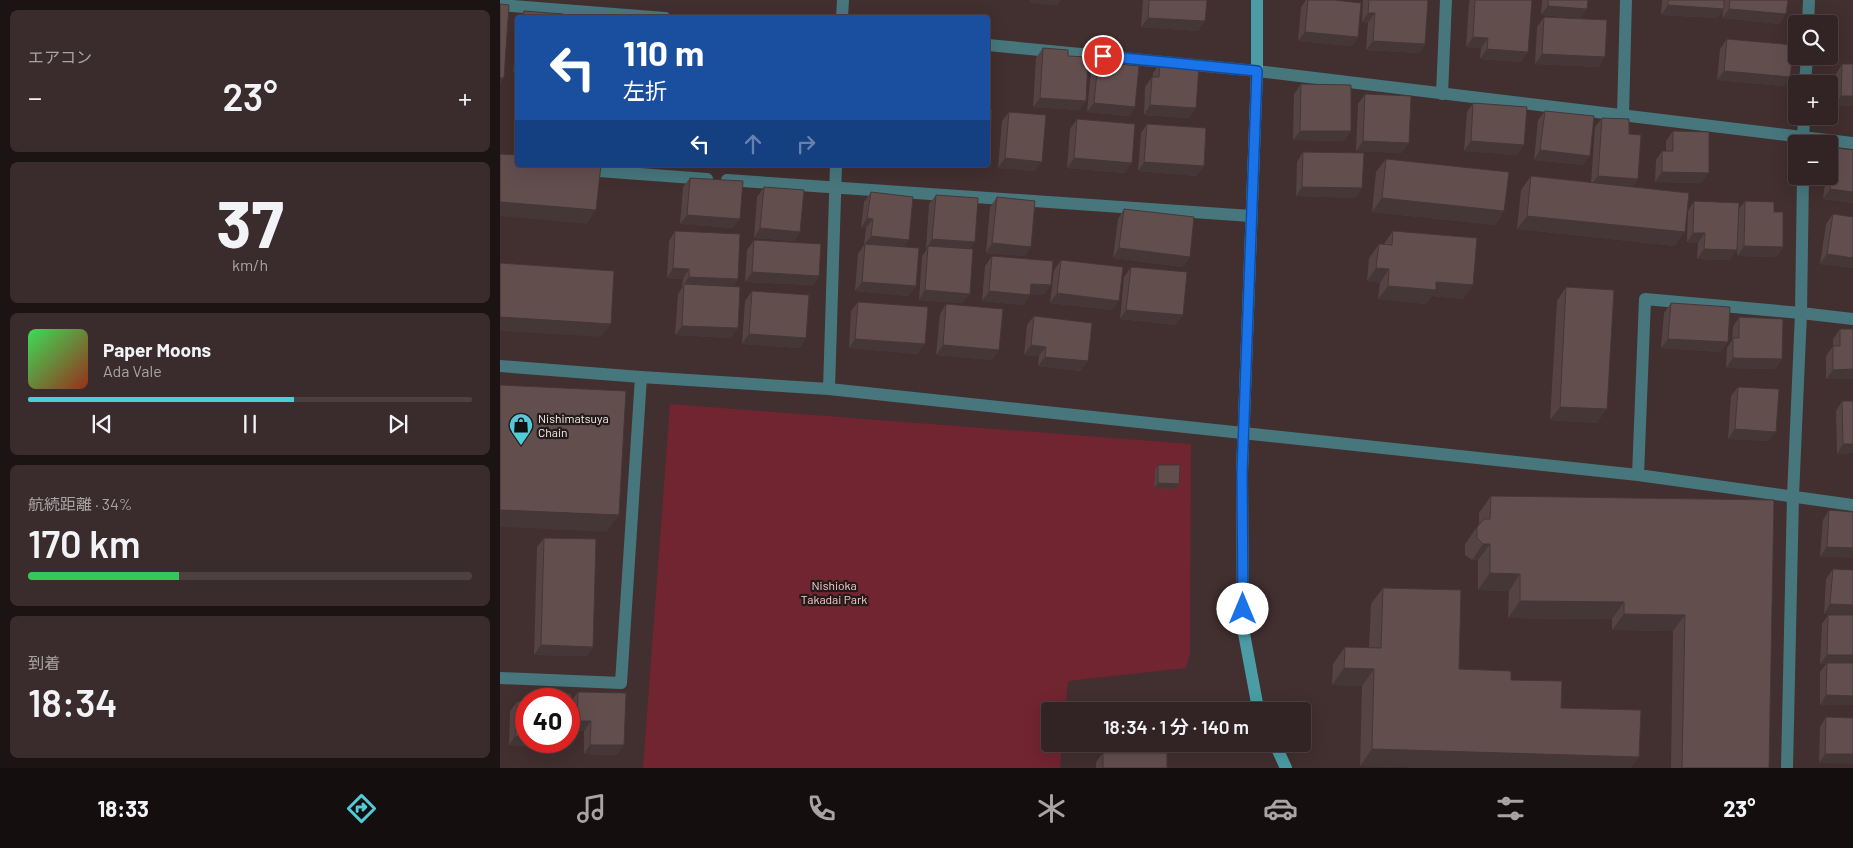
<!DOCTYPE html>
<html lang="ja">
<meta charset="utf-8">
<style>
:root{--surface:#322324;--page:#3a2b2c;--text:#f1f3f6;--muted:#a8a4a6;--line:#4d4041;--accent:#52cbd8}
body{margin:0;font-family:Barlow,"Noto Sans JP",sans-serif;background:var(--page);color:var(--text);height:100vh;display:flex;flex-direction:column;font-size:19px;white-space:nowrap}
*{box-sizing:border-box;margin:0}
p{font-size:16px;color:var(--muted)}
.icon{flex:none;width:28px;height:28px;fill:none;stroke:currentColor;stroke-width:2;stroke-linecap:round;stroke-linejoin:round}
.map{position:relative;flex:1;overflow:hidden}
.side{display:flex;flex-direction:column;gap:10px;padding:10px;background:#1c1314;width:500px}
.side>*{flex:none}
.hud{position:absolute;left:15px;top:15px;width:475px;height:152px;border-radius:5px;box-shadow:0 5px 20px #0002,0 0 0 1px var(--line);background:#1a4fa0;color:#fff;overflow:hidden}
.fabs{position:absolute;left:1288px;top:15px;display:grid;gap:10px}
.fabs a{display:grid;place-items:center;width:50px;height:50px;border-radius:5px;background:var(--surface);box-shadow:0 5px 20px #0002,0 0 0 1px var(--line);font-size:25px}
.speed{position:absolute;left:15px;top:688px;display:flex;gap:10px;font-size:25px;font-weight:700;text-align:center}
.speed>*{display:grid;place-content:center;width:65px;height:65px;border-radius:50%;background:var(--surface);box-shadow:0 5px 20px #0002,0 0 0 1px var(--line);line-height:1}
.speed .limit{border:8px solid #d22;background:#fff;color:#111}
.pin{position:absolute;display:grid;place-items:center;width:42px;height:42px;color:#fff;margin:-21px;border:2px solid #fff;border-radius:50%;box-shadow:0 1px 5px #0007}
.me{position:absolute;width:55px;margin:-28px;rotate:0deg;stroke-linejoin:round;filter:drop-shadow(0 0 4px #0008)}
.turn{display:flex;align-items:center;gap:18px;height:105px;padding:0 25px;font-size:22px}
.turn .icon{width:65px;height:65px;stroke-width:2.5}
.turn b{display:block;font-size:35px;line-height:42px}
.lanes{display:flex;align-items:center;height:48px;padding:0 25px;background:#0003;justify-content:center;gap:25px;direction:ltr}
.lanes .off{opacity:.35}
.big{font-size:38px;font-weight:600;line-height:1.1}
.side .widget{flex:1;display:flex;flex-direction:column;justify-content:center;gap:8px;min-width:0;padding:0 18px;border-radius:8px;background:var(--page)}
.side .dial{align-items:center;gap:0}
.dial b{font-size:65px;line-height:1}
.song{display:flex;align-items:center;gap:15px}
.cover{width:60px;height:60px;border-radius:8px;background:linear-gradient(135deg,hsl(130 70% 55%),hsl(10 70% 35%))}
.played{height:5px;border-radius:2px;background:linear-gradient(90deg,var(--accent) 60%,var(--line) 60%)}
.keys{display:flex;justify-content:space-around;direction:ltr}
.heat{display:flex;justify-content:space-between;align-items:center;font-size:28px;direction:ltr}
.charge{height:8px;border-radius:4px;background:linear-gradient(90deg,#34c759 34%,var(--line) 0)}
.trip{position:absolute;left:541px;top:702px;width:270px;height:50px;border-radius:5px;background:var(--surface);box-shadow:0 5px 20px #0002,0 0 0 1px var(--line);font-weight:600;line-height:50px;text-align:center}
.dock{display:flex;height:80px;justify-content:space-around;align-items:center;background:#140e0e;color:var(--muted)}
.dock .icon{width:35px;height:35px}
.dock .selected{color:var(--accent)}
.dock b{font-size:22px;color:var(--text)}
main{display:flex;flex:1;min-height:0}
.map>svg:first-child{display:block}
.green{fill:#712530}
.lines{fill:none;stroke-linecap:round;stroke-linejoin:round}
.street{stroke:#47777d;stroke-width:12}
.secondary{stroke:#4b9ca5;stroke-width:12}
.wall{fill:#554343}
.shaded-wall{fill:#453737}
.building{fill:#634e4e;stroke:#453737}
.route-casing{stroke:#114b97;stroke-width:12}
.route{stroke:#1a73e8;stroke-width:9}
.labels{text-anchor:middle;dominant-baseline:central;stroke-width:4.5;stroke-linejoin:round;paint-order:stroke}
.poi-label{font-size:12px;fill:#fbeeee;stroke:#231a1a;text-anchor:start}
.park-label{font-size:12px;fill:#fdc9cc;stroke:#231a1a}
</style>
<main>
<section class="side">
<div class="widget"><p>エアコン</p>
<div class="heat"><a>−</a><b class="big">23°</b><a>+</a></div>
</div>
<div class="widget dial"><b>37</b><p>km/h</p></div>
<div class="widget">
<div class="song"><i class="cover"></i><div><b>Paper Moons</b><p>Ada Vale</p></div></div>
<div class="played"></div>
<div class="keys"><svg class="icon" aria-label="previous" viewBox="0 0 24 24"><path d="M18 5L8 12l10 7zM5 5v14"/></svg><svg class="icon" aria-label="pause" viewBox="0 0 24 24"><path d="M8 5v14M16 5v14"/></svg><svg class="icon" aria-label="next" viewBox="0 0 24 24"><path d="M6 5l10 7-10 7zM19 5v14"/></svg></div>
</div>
<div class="widget"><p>航続距離 · 34%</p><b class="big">170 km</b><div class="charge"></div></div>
<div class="widget"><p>到着</p><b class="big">18:34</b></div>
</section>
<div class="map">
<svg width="1353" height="768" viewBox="0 0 1353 768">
<rect width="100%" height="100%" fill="#422f30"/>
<path class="green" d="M170,404L691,444L690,654L686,668L568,681L565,711H550V744H562L560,768H143Z"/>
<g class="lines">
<path class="street" d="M0,5L165,18
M342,18L343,0
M1308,24L1309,0
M488,45L757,71L1353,143
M1305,84L1307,56
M942,94L946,0
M1123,115L1126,0
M1303,144L1304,116
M85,170L207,179
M227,180L751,216
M0,366L141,377L329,389L1138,475L1353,505
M329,389L336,165
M1138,475L1145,299L1301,313L1353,319
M0,678L121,683L141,377
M1287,768L1293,496L1301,313L1303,176"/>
<path class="secondary" d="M757,0V71L742,473L743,628L757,703L760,711
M775,744L786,768"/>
</g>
<path class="wall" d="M643,0H707L705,21L698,31L641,27Z
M806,0H834L858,37L852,46L798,41L801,7Z
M863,0H928L925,44L919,53L866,50L868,23L862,22Z
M970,0H1032L1021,62L980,59L981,48L966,47L969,2Z
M1042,0H1088L1087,9L1080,18L1041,15Z
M1162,0H1288L1280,24L1222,18L1223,10L1217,18L1161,15Z
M24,11L62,18H19Z
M1044,17L1099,67L1035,64L1037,27Z
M18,20V73H13Z
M1227,39L1290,77L1284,86L1217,80L1220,49Z
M543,48L568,56L586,101L579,110L533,107L536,58Z
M598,62L635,107L629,116L587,112L591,72Z
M660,64L696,108L689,118L644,115L645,87L652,77H653V73Z
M1342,64L1353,106H1334L1336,74Z
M801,84L851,131L844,141L793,140L794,94Z
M865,94L902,153L856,151L858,104Z
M973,103L1017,155L964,151L967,112Z
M1045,111L1083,165L1034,160L1038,120Z
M509,112L535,171L498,168L502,121Z
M1102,118L1129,134L1138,179L1132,187L1175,246L1017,229L1021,190L1031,176L1091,183L1095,127Z
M577,119L625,173L567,168L570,129Z
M647,124L697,176L638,171L641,133Z
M1173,131L1202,183L1155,182L1156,160L1162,151H1166V141Z
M1336,148L1353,150V203L1323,199L1326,176H1329V157Z
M803,152L856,198L796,196L797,162Z
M886,159L1004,211L995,225L872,212L876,172Z
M190,178L233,228L180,224L183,187Z
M264,187L300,232L294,241L254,238L257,197Z
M371,192L404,247L409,296L355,291L358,254L364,245L366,228H361L364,202Z
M436,195L470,249L463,303L419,300L422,256L427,249H426L429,204Z
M497,197L525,256L486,253L490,207Z
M1194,201L1238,210L1245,201L1274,212L1283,247L1276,257L1237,256L1238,229L1230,260L1197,259L1198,243L1187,242L1188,211Z
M624,209L683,267L613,258L618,219Z
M1333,214L1353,217V268L1320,264L1326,224Z
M175,231L238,279L232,287L238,328L231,338L175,335L178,294L183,286H182L183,279L167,278L169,241Z
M893,231L963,299L932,296L926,304L878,299L880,283L867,281L869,258L879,244H884Z
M254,240L319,276L313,285L245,282L247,250Z
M492,256L544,295L530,294L524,305L482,301L485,266Z
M561,260L612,310L550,303L554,270Z
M631,267L676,325L620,319L624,277Z
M1066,287L1097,423L1050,420L1057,301Z
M252,291L306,338L299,348L242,344L245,301Z
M358,302L418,354L349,348L351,311Z
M1171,303L1221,352L1161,348L1164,313Z
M446,304L499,350L492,360L436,355L440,314Z
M534,316L581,371L538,366L539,356L524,355L527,325Z
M1239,317L1282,359L1275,369L1226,368L1227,348L1232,340L1233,327Z
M1340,329L1353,379H1326V356L1333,346V339Z
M1238,387L1269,441L1228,439L1231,396Z
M1342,401H1353V453L1337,454L1336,411Z
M658,465L675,489L654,488L655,470Z
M991,496L1274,500L1269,768H1171L1173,631L1112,630V619L1008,618L1009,591L978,590V560H972L965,555V544L979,524V513Z
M1329,510L1353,512L1320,557L1323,520Z
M44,538L93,647L87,656L34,655L37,547Z
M1333,569L1353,615L1324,614L1326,579Z
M883,588L959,669L1011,680L1061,708L1131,768H940L860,766L862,686L832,685L833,664L845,647H869L871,604Z
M1328,615H1353V705H1320V672L1326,664H1320L1322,624Z
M78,692L124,745L117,755L84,754V731L70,730L71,701Z
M40,693L69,699H35Z
M17,702L26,741H66L62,748L9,745L10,711Z
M1326,717L1353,718L1319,763L1320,727Z
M603,753L667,768H596V762Z"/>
<path class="shaded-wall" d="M530,0H561L557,6L528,3Z
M1168,5L1224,9L1217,18L1161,15Z
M1048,6L1087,9L1080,18L1041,15Z
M1229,9L1286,14L1280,24L1222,18Z
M868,13H875L868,23L862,22Z
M648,18L705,21L698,31L641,27Z
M805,32L858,37L852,46L798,41Z
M973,37L988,38L981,48L966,47Z
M873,41L925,44L919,53L866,50Z
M987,49L1028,52L1021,62L980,59Z
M1042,54L1105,57L1099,67L1035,64Z
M18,66V73H13Z
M1224,71L1290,77L1284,86L1217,80Z
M0,78H4L0,84Z
M1341,96H1353V106H1334Z
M540,98L586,101L579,110L533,107Z
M594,103L635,107L629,116L587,112Z
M650,105L696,108L689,118L644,115Z
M800,131H851L844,141L793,140Z
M863,141L909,143L902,153L856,151Z
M971,141L1024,145L1017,155L964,151Z
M1040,150L1090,156L1083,165L1034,160Z
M505,158L542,162L535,171L498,168Z
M574,158L632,163L625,173L567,168Z
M644,162L704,166L697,176L638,171Z
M1162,172L1209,173L1202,183L1155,182Z
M1098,176L1138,179L1131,188L1091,185Z
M802,187L862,188L856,198L796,196Z
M1330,189L1353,192V203L1323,199Z
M882,198L1004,211L995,225L872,212Z
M0,202L96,210L87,224L0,216Z
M187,215L240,219L233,228L180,224Z
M1027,216L1185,232L1175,246L1017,229Z
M367,218L373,219L366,228H361Z
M260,228L300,232L294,241L254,238Z
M1193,233H1205L1198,243L1187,242Z
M371,236L409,240L402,249L365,244Z
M432,239L475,242L468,252L428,246L427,249H426Z
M492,243L531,247L525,256L486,253Z
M1244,246L1283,247L1276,257L1237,256Z
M619,248L690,257L683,267L613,258Z
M1204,249L1237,250L1230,260L1197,259Z
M1327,254L1353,258V268L1320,264Z
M173,268L189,269L183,279L167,278Z
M876,268L889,269L880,283L867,281Z
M252,272L319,276L313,285L245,282Z
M189,277L238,279L231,288L184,284L182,286Z
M362,282L416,286L409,296L355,291Z
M936,282L973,285L963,299L932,296L926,304L878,299L888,286Z
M531,284L551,285L544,295L525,294Z
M425,290L470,294L463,303L419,300Z
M489,291L530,295L524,305L482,301Z
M557,293L619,301L612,310L550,303Z
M626,310L683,315L676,325L620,319Z
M0,317L111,324L101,337L0,331Z
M182,326L238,328L231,338L175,335Z
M249,334L306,338L299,348L242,344Z
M355,339L425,344L418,354L349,348Z
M1168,339L1228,342L1221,352L1161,348Z
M443,345L499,350L492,360L436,355Z
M531,345L546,347L539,356L524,355Z
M545,357L588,361L581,371L538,366Z
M1233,358L1282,359L1275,369L1226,368Z
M1353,369V379H1326L1333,370Z
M1060,407L1107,409L1097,423L1050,420Z
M1235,429L1276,432L1269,441L1228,439Z
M1343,444H1353V453L1337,454Z
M658,483L679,484L675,489L654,488Z
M0,510L119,515L107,532L0,527Z
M983,544H990L978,560H972Z
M1327,547L1353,548V558L1320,557Z
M990,573L1020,574L1009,591L978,590Z
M1020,601L1124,602L1112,619L1008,618Z
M1330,604L1353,605V615L1324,614Z
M1124,614L1185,615L1173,631L1112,630Z
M41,645L93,647L87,656L34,655Z
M1327,655H1353V665L1327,663L1326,664H1320Z
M844,668L874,669L862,686L832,685Z
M1326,695L1353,696V705H1320Z
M77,721H91L84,731L70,730Z
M15,736H26V741H66L62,748L9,745Z
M90,745H124L117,755L84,754Z
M872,749L1139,757L1131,768H940L860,766Z
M1325,754H1353V764L1319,763Z"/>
<path class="building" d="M649,0H707L705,21L648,18Z
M808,0H834L861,3L858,37L805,32Z
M869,0H928L925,44L873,41L875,13H868Z
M975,0H1032L1028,52L987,49L988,38L973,37Z
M1048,0H1088L1087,9L1048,6Z
M1168,0H1224V9L1168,5Z
M1230,0H1288L1286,14L1229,9Z
M0,4L9,5L4,78H0Z
M24,11L63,14L62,18H23Z
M74,16L98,18H74Z
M1044,17L1107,20L1105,57L1042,54Z
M1227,39L1294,45L1290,77L1224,71Z
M488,44H490L488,79Z
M543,48L568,50V56L588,57L586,101L540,98Z
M598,62L639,66L635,107L594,103Z
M660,64L699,66L696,108L650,105L652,77H659Z
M1342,64H1353V96H1341Z
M801,84L851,85V131H800Z
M865,94L911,96L909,143L863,141Z
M973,103L1027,107L1024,145L971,141Z
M488,110H492L489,152H488Z
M1045,111L1094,116L1090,156L1040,150Z
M509,112L546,115L542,162L505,158Z
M1102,118L1129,119V134L1141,135L1138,179L1098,176Z
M577,119L635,124L632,163L574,158Z
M647,124L706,128L704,166L644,162Z
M1173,131L1209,132V173L1162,172V151H1173Z
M1336,148L1353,150V192L1330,189Z
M803,152L864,153L862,188L802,187Z
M0,154L18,155V165H101L96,210L0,202Z
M886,159L1009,172L1004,211L882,198Z
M1031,176L1189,193L1185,232L1027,216Z
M190,178L243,181L240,219L187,215Z
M264,187L304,190L300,232L260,228Z
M371,192L413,197L409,240L371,236L373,219L367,218Z
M436,195L478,198L475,242L432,239Z
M497,197L535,201L531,247L492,243Z
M1194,201L1239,203L1237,250L1204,249L1205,233H1193Z
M1245,201L1274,202V212H1283V247L1244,246Z
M624,209L694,217L690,257L619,248Z
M1333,214L1353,217V258L1327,254Z
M175,231L240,234L238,279L189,277V269L173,268Z
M893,231L977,238L973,285L936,282V290L888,286L889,269L876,268L879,244L892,245Z
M254,240L321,244L319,276L252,272Z
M365,244L419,248L416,286L362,282Z
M428,246L473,249L470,294L425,290Z
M492,256L553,261L551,285L531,284L530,295L489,291Z
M561,260L623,267L619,301L557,293Z
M0,263L114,271L111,324L0,317Z
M631,267L687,272L683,315L626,310Z
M184,284L240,287L238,328L182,326Z
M1066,287L1114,290L1107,409L1060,407Z
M252,291L309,295L306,338L249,334Z
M358,302L428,307L425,344L355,339Z
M1171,303L1230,307L1228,342L1168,339Z
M446,304L503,309L499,350L443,345Z
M534,316L592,323L588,361L545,357L546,347L531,345Z
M1239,317L1283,319L1282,359L1233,358V338H1239Z
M1340,329H1353V369L1333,370V346H1340Z
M0,385L126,391L119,515L0,510Z
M1238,387L1279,389L1276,432L1235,429Z
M1342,401H1353V444H1343Z
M658,465H680L679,484L658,483Z
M991,496L1274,500L1269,768H1182L1185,615L1124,614V602L1020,601V574L990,573V544H983L977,538V527L984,519H990Z
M1329,510L1353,512V548L1327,547Z
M44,538L96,539L93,647L41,645Z
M1333,569L1353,570V605L1330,604Z
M883,588L961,590L959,669L1011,671V680L1062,681L1061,708L1141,710L1139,757L872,749L874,669L844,668L845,647L881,648Z
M1328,615H1353V655H1327Z
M1327,663H1353V696L1326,695Z
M78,692L126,693L124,745H90L91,721H77Z
M40,693L71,694L69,736V699H39Z
M17,702H26V736H15Z
M1326,717L1353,718V754H1325Z
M603,753H667V768H603Z"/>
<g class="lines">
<g class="route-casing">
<path id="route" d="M603,56L757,71L742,473L743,609"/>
</g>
<use href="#route" class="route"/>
</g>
<defs>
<g id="shop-pin" transform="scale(1.25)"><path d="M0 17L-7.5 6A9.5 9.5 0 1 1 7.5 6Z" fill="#52cbd8" stroke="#231a1a"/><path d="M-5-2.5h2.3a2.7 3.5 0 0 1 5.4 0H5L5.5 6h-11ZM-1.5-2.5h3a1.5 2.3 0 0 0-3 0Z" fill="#111"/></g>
</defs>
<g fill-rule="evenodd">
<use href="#shop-pin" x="21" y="425"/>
</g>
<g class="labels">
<g class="poi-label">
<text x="38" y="418">Nishimatsuya<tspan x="38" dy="14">Chain</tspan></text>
</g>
<g class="park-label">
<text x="334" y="585">Nishioka<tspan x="334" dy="14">Takadai Park</tspan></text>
</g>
</g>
</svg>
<div class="fabs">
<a><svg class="icon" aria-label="search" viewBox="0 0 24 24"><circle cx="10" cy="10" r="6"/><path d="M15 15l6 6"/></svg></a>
<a>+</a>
<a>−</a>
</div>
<div class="speed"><div class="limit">40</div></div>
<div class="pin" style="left:603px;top:56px;background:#d93025"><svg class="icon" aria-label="arrive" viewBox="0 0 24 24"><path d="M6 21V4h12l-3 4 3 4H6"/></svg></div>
<svg class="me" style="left:743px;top:609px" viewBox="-20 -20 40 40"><circle r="19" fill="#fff"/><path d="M0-13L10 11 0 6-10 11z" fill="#1a73e8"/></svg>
<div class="trip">18:34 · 1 分 · 140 m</div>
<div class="hud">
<div class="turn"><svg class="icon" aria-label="left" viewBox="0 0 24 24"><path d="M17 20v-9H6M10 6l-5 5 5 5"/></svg><div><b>110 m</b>左折</div></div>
<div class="lanes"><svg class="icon" aria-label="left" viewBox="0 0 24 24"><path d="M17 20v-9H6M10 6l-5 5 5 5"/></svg><svg class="icon off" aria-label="ahead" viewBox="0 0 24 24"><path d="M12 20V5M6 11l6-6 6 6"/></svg><svg class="icon off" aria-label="right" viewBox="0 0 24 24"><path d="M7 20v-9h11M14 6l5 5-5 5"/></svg></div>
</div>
</div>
</main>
<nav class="dock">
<b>18:33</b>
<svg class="icon selected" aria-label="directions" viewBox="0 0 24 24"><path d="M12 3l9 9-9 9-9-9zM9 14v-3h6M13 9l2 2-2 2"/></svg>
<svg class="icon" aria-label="music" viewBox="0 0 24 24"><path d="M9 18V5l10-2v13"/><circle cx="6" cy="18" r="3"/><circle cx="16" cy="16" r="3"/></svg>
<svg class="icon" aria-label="phone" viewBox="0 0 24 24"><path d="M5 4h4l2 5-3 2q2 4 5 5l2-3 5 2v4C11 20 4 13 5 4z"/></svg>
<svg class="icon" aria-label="climate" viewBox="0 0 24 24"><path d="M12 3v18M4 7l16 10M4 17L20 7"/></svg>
<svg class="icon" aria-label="car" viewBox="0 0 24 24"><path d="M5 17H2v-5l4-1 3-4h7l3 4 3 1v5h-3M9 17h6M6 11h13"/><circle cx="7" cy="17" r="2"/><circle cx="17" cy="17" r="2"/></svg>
<svg class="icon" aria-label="filters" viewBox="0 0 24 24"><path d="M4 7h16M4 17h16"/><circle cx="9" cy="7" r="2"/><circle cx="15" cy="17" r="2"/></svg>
<b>23°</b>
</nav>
